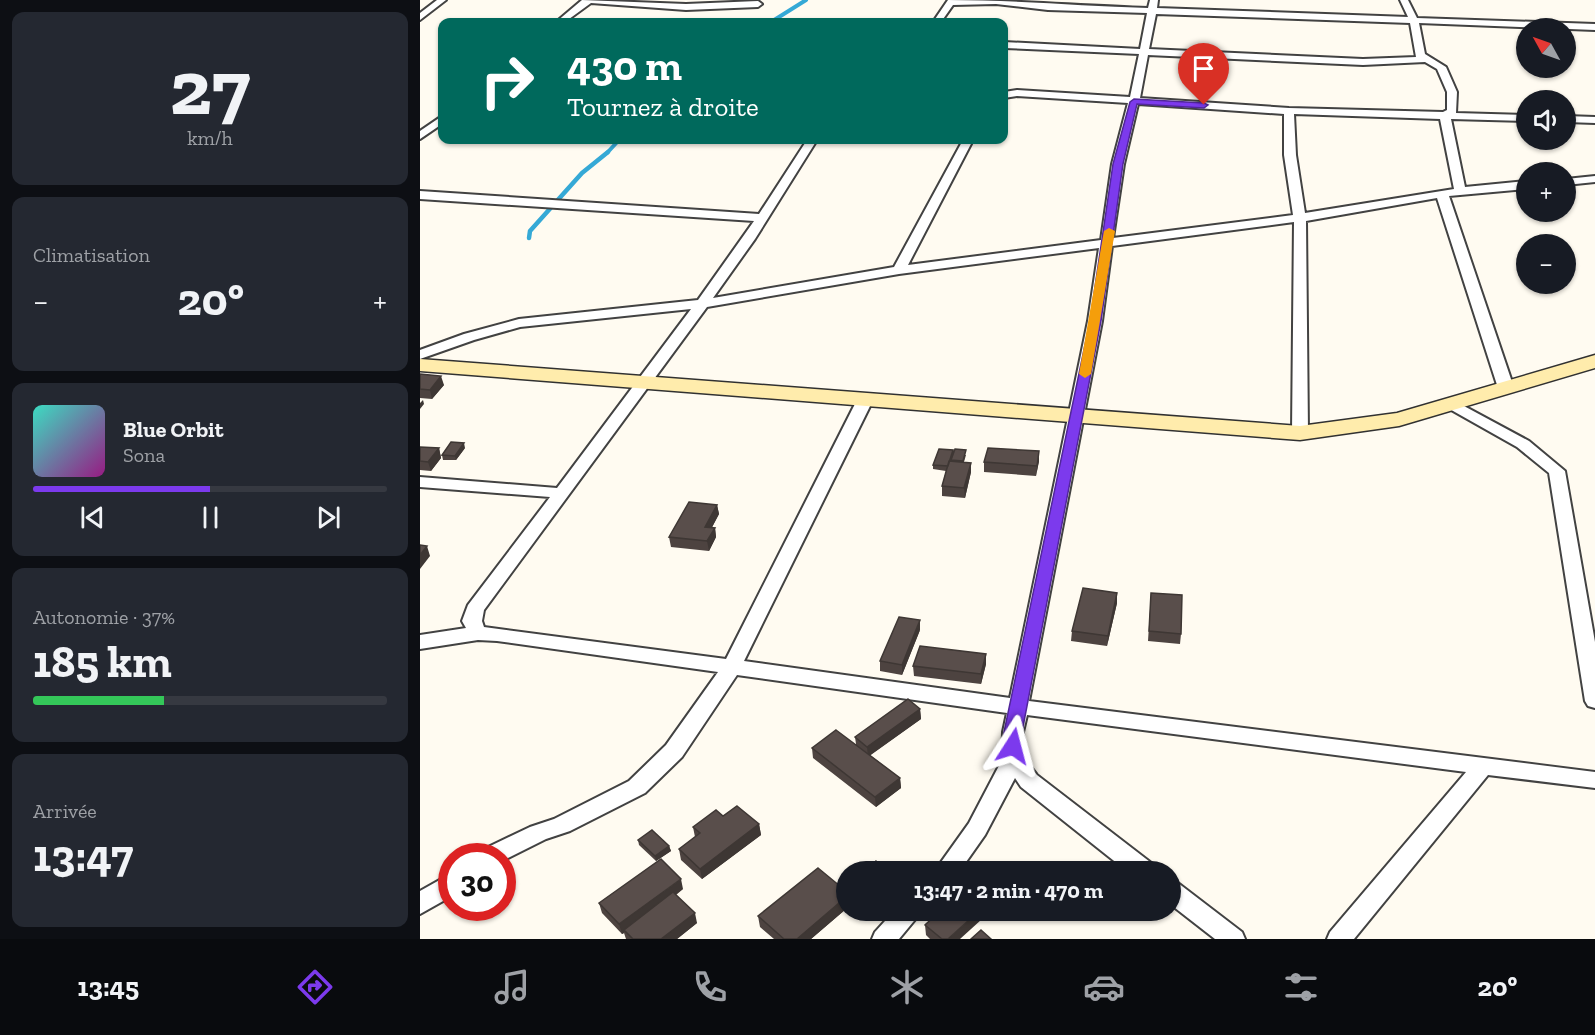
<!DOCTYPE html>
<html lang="fr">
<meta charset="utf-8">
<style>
:root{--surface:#171b24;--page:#242831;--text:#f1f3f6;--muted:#9ea1a6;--line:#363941;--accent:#7c3aed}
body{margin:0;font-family:"Zilla Slab",serif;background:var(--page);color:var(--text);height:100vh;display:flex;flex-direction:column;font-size:22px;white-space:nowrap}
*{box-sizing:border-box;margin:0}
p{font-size:20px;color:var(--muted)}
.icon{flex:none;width:33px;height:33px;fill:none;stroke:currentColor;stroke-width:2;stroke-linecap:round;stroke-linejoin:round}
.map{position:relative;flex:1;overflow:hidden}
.details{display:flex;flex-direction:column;gap:12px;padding:12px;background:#0d0f14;width:420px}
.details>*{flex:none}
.top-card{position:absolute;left:18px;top:18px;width:570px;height:126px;border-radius:12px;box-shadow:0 2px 4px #0004;background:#00695c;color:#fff;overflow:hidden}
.needle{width:39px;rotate:310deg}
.buttons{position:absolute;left:1096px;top:18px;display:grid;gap:12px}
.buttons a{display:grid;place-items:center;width:60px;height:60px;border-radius:50%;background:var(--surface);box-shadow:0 2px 4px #0004;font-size:30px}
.speed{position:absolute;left:18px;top:843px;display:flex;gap:12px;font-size:30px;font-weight:700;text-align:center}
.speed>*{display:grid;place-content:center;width:78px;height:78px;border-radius:50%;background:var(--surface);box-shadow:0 2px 4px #0004;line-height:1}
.speed .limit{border:9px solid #d22;background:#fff;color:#111}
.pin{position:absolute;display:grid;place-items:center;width:51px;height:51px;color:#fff;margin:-62px -26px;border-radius:50% 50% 50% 0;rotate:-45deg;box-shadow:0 0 6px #0007}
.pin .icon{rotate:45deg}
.me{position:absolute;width:66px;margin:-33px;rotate:9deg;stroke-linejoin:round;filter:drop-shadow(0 0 4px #0008)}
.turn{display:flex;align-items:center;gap:21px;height:126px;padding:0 30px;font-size:27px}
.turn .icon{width:78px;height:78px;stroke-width:2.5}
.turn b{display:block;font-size:42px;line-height:51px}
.big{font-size:45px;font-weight:800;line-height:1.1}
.details .card{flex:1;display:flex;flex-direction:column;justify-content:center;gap:9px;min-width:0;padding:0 21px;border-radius:12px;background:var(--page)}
.details .dial{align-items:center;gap:0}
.dial b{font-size:78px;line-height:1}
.song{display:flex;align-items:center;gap:18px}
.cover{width:72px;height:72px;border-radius:9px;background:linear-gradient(135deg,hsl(170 70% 55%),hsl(310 70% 35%))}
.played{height:6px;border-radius:3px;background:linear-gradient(90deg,var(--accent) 50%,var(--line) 50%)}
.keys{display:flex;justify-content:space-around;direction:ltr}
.heat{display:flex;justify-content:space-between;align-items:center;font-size:33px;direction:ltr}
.charge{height:9px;border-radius:4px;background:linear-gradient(90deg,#34c759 37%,var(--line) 0)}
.trip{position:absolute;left:416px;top:861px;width:345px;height:60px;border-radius:30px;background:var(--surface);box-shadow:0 2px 4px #0004;font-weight:800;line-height:60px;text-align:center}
.tabs{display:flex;height:96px;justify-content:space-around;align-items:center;background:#090b0e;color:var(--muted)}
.tabs .icon{width:42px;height:42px}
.tabs .active{color:var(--accent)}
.tabs b{font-size:27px;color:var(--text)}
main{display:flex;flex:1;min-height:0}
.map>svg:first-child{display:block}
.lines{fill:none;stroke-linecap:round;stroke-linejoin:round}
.stream-far1{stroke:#35a9d6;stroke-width:4}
.stream{stroke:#35a9d6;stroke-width:4.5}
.street-casing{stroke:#424242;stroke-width:4}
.secondary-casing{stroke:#313131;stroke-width:3}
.street{fill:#fff;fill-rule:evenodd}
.secondary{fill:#ffecac;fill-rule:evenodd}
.wall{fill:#4d4340}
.shaded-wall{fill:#3e3734}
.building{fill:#594e4b;stroke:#3e3734;stroke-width:1.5}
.route{fill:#7c3aed;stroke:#51269a;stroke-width:1.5}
.slow{fill:#f59e0b}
</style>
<main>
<section class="details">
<div class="card dial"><b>27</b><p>km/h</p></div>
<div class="card"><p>Climatisation</p>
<div class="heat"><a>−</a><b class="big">20°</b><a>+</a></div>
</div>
<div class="card">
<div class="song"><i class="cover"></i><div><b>Blue Orbit</b><p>Sona</p></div></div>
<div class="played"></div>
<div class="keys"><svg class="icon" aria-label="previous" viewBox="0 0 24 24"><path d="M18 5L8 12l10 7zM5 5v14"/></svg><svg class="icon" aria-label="pause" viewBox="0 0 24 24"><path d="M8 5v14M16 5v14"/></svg><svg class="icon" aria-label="next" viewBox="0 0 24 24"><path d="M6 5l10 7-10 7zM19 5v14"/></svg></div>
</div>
<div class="card"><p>Autonomie · 37%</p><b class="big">185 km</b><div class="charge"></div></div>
<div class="card"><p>Arrivée</p><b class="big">13:47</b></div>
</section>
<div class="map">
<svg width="1175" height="939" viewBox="0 0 1175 939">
<rect width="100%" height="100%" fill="#fffbf1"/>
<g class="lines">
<path class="stream-far1" d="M351,22L386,0
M187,153L199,140"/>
<path class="stream" d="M109,238L110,231L162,173L188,152"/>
<g class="street-casing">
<path id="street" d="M17,0H26L0,20V13Z
M162,0L266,4L338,1L342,4L338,7L266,10L171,3L145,22H136Z
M528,0C595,0 661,6 728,8L730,0H738L737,8L988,17L980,0H988L997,18L1175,24V30L999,23L1005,54L1026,67L1037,92L1036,113L1107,115V121L1031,119L1045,187L1107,181V189L1029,196L1094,388L1091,391L1086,393L1078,388L1017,198L886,221L888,433L880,438L872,433L874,222L692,246L682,321L609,701L1175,772V788L1068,775L934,939H907L910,932L1046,772L607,715L603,732L604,758L617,775L734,865L737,872H708L601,787L595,778L565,835L539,872H514L549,823L582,760L583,732L587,713L317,675L262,757L225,793L150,831L126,839L82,861V856H61L64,849L110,827L134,819L209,781L246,745L298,672L77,641L58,640L0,649V635L46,628L42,621L48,605L130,497L0,487V477L137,488L271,309L100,327L54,340L0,359V350L44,334L99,319L278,300L334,221L0,199V191L339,214L387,140H397L335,239L293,298L474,267L543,140H553L488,265L681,240L692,164L708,103L597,96L584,98V92L597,90L710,97L719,54L584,48V42L720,49L727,13L628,10L576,4L533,5L521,22H513ZM736,14L990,23L996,57L943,59L729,49ZM728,55L943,65L1005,62L1017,69L1027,92V110L1023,112L869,108L720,98ZM718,104L864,114V155L873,215L693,238L704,164ZM874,114L1020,119L1034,189L885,213L876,155ZM679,248L668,321L590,698L324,661L453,400L445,395L437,400L306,659L64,627L62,621L64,610L287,307L479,274Z
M22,116V124L0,139V131Z
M1146,116L1175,117V123L1146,122Z
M1175,176V182L1146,185V179Z
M1031,399L1109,441L1145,471L1175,642V708L1168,706L1165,701L1129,473L1097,447L1026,407L1023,404Z
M32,873V896L0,914V891Z
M750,880L758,883L822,932L825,939H795L750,904Z
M475,910H503L479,939H452L455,932Z"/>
</g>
<g class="secondary-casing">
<path id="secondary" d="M1175,355V368L979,426L880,440L0,371V359L880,426L977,413Z"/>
</g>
<use href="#street" class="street"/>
<use href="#secondary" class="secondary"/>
</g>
<path class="wall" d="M0,374L24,385L12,399L0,398Z
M0,447L19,448L21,458L11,471L0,470Z
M45,448L36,460H23L22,455Z
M533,454L546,455L544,462L551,472L545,498L522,496V486L526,471L513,469V465Z
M619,461L616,476L564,472V462Z
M297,505L299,514L292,527L295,528L296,537L289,551L251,547L249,537Z
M697,593V603L687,646L651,641L652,631Z
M731,593L761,634L760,644L728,641Z
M500,630L482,675L460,671V661Z
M566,654V664L561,684L494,676L493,666Z
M500,709L501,719L450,755L480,778L481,788L456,807L393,758L392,748L436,744L435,737Z
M303,816L339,824L341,835L282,879L261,860L259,849L275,837L273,827Z
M218,840L249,846L251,851L236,861L219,845Z
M263,889L256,895L277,923L257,939H206L204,933L202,934L182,913L179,903Z
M426,891V909L391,939H354L340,927L338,916Z
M505,925L540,939H510L506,935Z"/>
<path class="shaded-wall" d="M21,376L24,385L12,399L10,390Z
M3,400L4,404L0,409V403Z
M44,443L45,448L36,460L35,456Z
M19,448L21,458L11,471L8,462Z
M619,451V461L616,476L617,466Z
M551,463V472L545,498L544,488Z
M297,505L299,514L287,537L285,527Z
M295,528L296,537L289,551L287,541Z
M7,546L10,556L0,569V555Z
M697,593V603L687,646L688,636Z
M500,620V630L482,675V665Z
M566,654V664L561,684V674Z
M500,709L501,719L448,757L447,747Z
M480,778L481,788L456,807L455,797Z
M339,824L341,835L282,879L280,869Z
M249,846L251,851L236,861L235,856Z
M261,879L263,889L205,932L204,930V933L202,934L199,924Z
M426,897V909L391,939H377Z
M560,910H572L540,939H528Z
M275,913L277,923L257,939H241Z"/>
<path class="building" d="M0,374L21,376L10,390L0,389Z
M31,442L44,443L35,456L22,455Z
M0,447L19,448L8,462L0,461Z
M568,448L619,451L617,466L564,462Z
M519,449L533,450L528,466L513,465Z
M535,449L546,450L543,461L531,460Z
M529,461L551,463L544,488L522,486Z
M269,502L297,505L285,527L295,528L287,541L249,537Z
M0,545L7,546L0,555Z
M663,588L697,593L688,636L652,631Z
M731,593L762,595L761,634L729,631Z
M479,617L500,620L482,665L460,661Z
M500,646L566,654L561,674L493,666Z
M488,699L500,709L447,747L435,737Z
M416,730L480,778L455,797L392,748Z
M317,806L339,824L280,869L259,849L280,833L273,827L296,810L303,816Z
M232,830L249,846L235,856L218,840Z
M241,859L261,879L199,924L179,903Z
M456,861L471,872H445Z
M398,868L426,891V897L377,939H364L338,916Z
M253,892L275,913L241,939H213L204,930Z
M521,910H560L528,939H522L505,925Z
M561,930L571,939H551Z"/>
<path class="route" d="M714,99L784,103L788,105L784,108L717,104L703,164L681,321L602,732V746L599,750L593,752L587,750L584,746V732L670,321L693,164L710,102Z"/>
<path class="slow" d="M689,228L695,231L671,374L665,378L659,374L684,231Z"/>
</svg>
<div class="buttons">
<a><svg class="needle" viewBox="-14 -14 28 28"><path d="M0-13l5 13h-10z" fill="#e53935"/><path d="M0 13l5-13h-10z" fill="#9ea1a6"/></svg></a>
<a><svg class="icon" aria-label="sound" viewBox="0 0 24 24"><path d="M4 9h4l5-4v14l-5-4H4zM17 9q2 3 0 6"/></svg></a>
<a>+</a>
<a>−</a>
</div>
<div class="speed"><div class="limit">30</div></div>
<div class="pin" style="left:784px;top:105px;background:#d93025"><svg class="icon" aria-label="arrive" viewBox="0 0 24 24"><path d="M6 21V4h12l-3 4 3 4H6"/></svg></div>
<svg class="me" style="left:593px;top:746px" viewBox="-20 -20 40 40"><path d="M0-17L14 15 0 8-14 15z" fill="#7c3aed" stroke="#fff" stroke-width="4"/></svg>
<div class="trip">13:47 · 2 min · 470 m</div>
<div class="top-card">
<div class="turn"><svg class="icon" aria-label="right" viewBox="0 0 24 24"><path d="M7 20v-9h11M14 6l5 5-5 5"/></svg><div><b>430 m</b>Tournez à droite</div></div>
</div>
</div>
</main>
<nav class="tabs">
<b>13:45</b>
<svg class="icon active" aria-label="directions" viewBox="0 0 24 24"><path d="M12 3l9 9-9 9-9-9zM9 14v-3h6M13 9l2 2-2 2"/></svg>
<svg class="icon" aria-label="music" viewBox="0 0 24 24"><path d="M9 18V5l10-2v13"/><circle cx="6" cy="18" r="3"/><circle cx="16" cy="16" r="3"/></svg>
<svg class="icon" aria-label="phone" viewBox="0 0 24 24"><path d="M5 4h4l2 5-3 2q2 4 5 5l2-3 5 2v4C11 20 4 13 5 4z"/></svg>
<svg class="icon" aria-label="climate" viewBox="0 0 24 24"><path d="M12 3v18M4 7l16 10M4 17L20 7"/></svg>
<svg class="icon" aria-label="car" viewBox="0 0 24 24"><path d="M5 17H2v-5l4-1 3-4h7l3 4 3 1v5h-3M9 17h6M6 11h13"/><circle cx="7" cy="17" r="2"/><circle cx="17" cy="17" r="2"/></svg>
<svg class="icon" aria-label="filters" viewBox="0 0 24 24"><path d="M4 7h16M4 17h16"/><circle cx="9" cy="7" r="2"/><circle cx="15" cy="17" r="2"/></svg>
<b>20°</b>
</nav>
